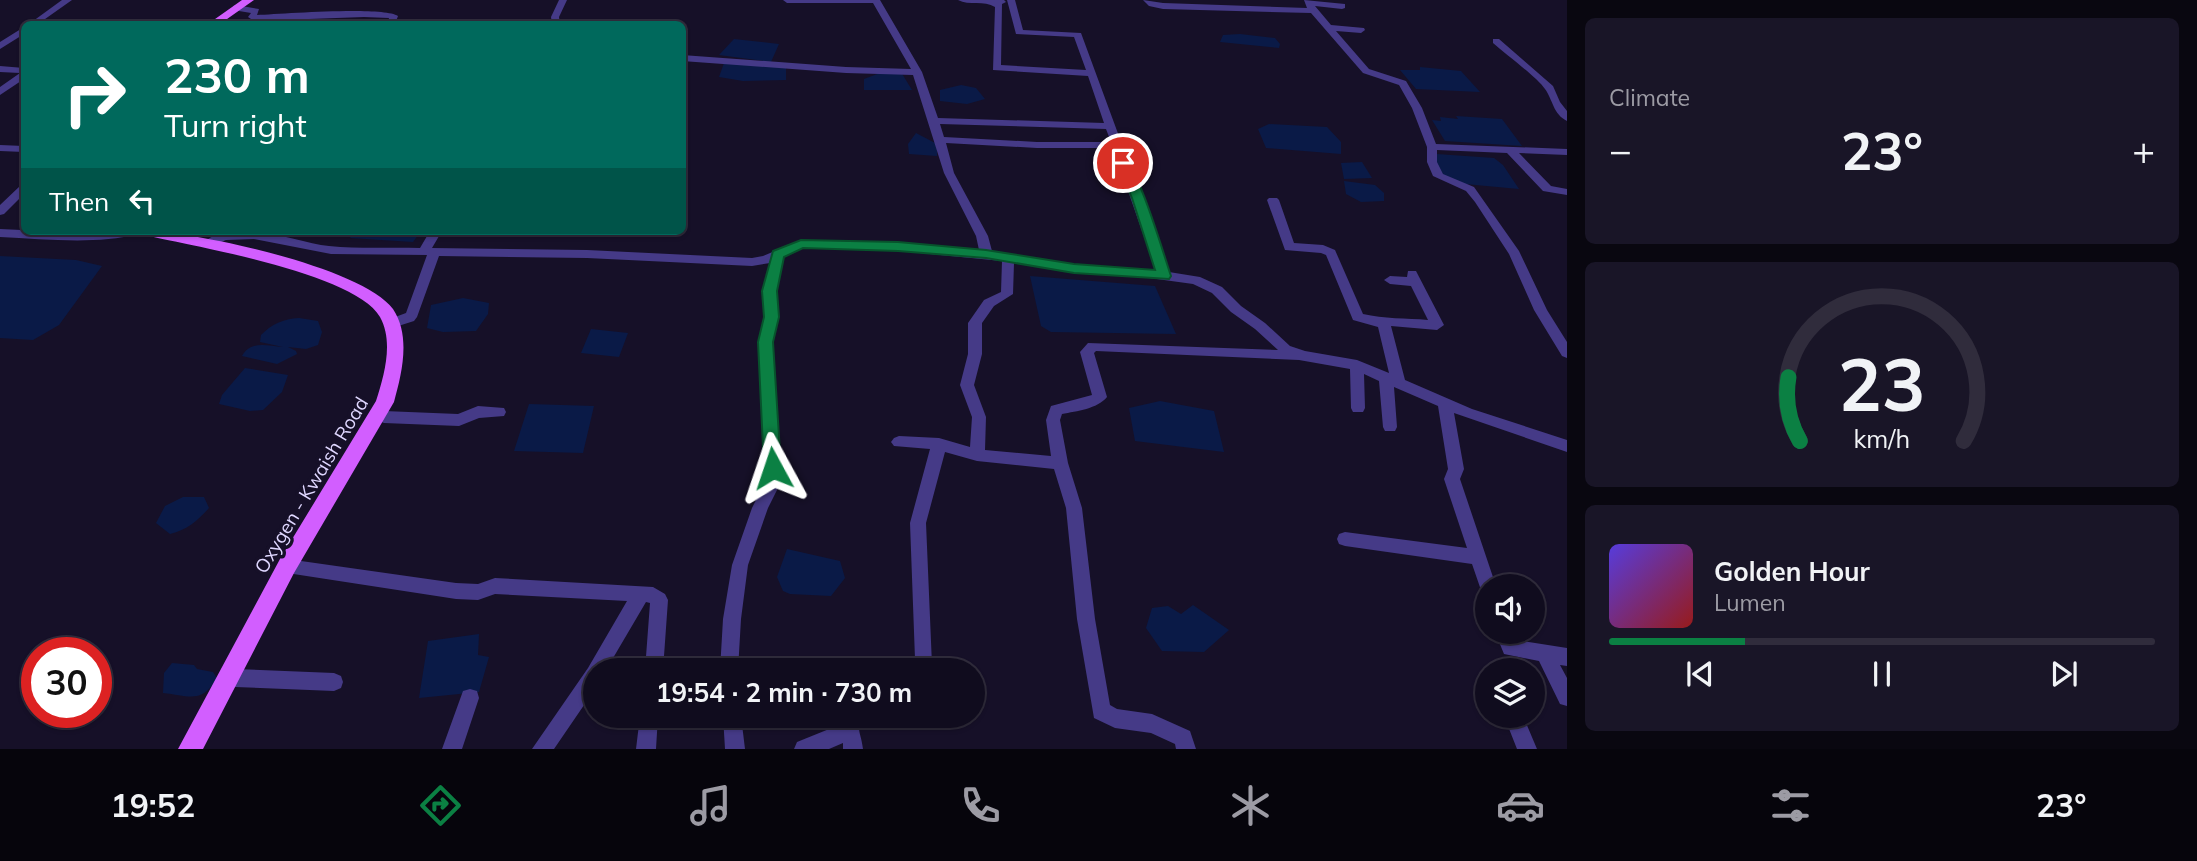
<!DOCTYPE html>
<meta charset="utf-8">
<style>
:root{--surface:#100c1e;--page:#191527;--text:#f1f3f6;--muted:#9c9ba4;--line:#302c3c;--accent:#0b8043}
body{margin:0;font-family:Mulish,sans-serif;background:var(--page);color:var(--text);height:100vh;display:flex;flex-direction:column;font-size:26px;white-space:nowrap}
*{box-sizing:border-box;margin:0}
p{font-size:23px;color:var(--muted)}
.icon{flex:none;width:38px;height:38px;fill:none;stroke:currentColor;stroke-width:2;stroke-linecap:round;stroke-linejoin:round}
.map{position:relative;flex:1;overflow:hidden}
.sheet{display:flex;flex-direction:column;gap:18px;padding:18px;background:#090710;width:630px}
.sheet>*{flex:none}
.banner{position:absolute;left:21px;top:21px;width:665px;height:214px;border-radius:10px;box-shadow:0 2px 5px #0004,0 0 0 2px var(--line);background:#00695c;color:#fff;overflow:hidden}
.tools{position:absolute;left:1475px;top:574px;display:grid;gap:14px}
.tools a{display:grid;place-items:center;width:70px;height:70px;border-radius:50%;background:var(--surface);box-shadow:0 2px 5px #0004,0 0 0 2px var(--line);font-size:35px}
.speed{position:absolute;left:21px;top:637px;display:flex;gap:14px;font-size:35px;font-weight:700;text-align:center}
.speed>*{display:grid;place-content:center;width:91px;height:91px;border-radius:50%;background:var(--surface);box-shadow:0 2px 5px #0004,0 0 0 2px var(--line);line-height:1}
.speed .limit{border:10px solid #d22;background:#fff;color:#111}
.pin{position:absolute;display:grid;place-items:center;width:60px;height:60px;color:#fff;margin:-30px;border:4px solid #fff;border-radius:50%;box-shadow:0 2px 7px #0007}
.me{position:absolute;width:77px;margin:-38px;rotate:355deg;stroke-linejoin:round;filter:drop-shadow(0 0 5px #0008)}
.turn{display:flex;align-items:center;gap:24px;height:147px;padding:0 28px;font-size:32px}
.turn .icon{width:91px;height:91px;stroke-width:2.5}
.turn b{display:block;font-size:49px;line-height:60px}
.then{display:flex;align-items:center;height:66px;padding:0 28px;background:#0003;gap:14px;font-size:26px}
.big{font-size:52px;font-weight:700;line-height:1.1}
.sheet .tile{flex:1;display:flex;flex-direction:column;justify-content:center;gap:10px;min-width:0;padding:0 24px;border-radius:10px;background:var(--page)}
.sheet .dial{align-items:center;gap:0}
.dial svg{height:182px;overflow:visible;fill:none;stroke:var(--line);stroke-width:7;stroke-linecap:round;text-anchor:middle}
.dial text{fill:var(--text);stroke:none}
.song{display:flex;align-items:center;gap:21px}
.cover{width:84px;height:84px;border-radius:10px;background:linear-gradient(135deg,hsl(250 70% 55%),hsl(0 70% 35%))}
.played{height:7px;border-radius:4px;background:linear-gradient(90deg,var(--accent) 25%,var(--line) 25%)}
.keys{display:flex;justify-content:space-around;direction:ltr}
.heat{display:flex;justify-content:space-between;align-items:center;font-size:38px;direction:ltr}
.trip{position:absolute;left:583px;top:658px;width:402px;height:70px;border-radius:35px;background:var(--surface);box-shadow:0 2px 5px #0004,0 0 0 2px var(--line);font-weight:700;line-height:70px;text-align:center}
.tabs{display:flex;height:112px;justify-content:space-around;align-items:center;background:#06050c;color:var(--muted)}
.tabs .icon{width:49px;height:49px}
.tabs .current{color:var(--accent)}
.tabs b{font-size:32px;color:var(--text)}
main{display:flex;flex:1;min-height:0}
.map>svg:first-child{display:block}
.water{fill:#0a1a47}
.lines{fill:none;stroke-linecap:round;stroke-linejoin:round}
.minor{fill:#453a87;fill-rule:evenodd}
.major{fill:#d25eff;fill-rule:evenodd}
.route{fill:#0b8043;stroke:#07532c;stroke-width:2}
.labels{text-anchor:middle;dominant-baseline:central;stroke-width:7;stroke-linejoin:round;paint-order:stroke}
.street-label{font-size:19px;fill:#dfd7ff;stroke:#161028}
</style>
<main>
<div class="map">
<svg width="1567" height="749" viewBox="0 0 1567 749">
<rect width="100%" height="100%" fill="#161028"/>
<path class="water" d="M1240,34L1275,38L1280,44L1279,48L1220,42L1223,35Z
M734,39L779,44L771,62L719,55Z
M724,63L786,67V80L743,81L719,77Z
M1420,67L1461,71L1480,92L1416,89L1400,70H1420Z
M901,72L912,90H864V79L880,73Z
M961,85L976,88L985,99L967,104L940,101V90Z
M1456,116L1502,119L1522,146L1445,141L1432,120L1441,121L1440,117L1458,119Z
M1269,124L1327,127L1341,142V154L1266,148L1258,129Z
M916,133L937,144V156L909,154L908,144Z
M1437,154L1494,158L1503,165L1519,189L1454,183L1445,178L1434,159Z
M1362,162L1372,178L1344,179L1341,163Z
M1344,181L1375,185L1384,193V201L1361,202L1346,194Z
M355,231H421L413,242L350,238Z
M0,256L76,260L102,266L59,325L33,340L0,338Z
M1030,276L1155,286L1176,334L1051,332L1041,326Z
M463,298L489,303L488,314L476,331L443,332L427,328L431,305Z
M299,318L318,321L322,332L318,345L306,349L288,347L296,351L297,354L277,364L242,356C251,340 267,346 283,347L260,342L261,335C272,324 283,319 299,318Z
M591,329L628,333L619,357L581,353Z
M245,368L288,375L282,392L263,410L250,411L219,404L222,395Z
M1160,401L1214,411L1224,452L1135,441L1129,408Z
M529,404L594,406L583,453L514,451Z
M183,497H204L209,508C197,521 187,530 170,534L156,523L165,506Z
M787,549L840,561L845,578L831,596L790,594L783,591L777,577Z
M1193,605L1229,630L1204,652L1162,651L1146,628L1152,608L1168,606L1181,614Z
M479,634L478,655L489,657L479,692L419,698L428,641Z
M172,663L194,665L197,669L213,672L217,678C202,704 190,696 163,693L164,673Z"/>
<g class="lines">
<path class="minor" d="M62,0H72L38,24H29Z
M559,0H567L559,17L560,24H552L551,17Z
M783,0H880L922,72L938,118L1104,123L1088,76L993,70L995,7C984,0 969,6 958,0H1004L1006,2L1002,4L1001,65L1086,70L1074,37L1016,34L1007,0H1015L1023,30L1081,33L1169,272L1200,277L1222,287L1241,306L1265,323L1290,346L1305,351L1357,360L1389,373L1378,327L1353,320L1326,255L1321,253L1285,250L1267,200L1269,198H1277L1279,200L1294,243L1323,245L1335,250L1363,314C1384,319 1406,318 1428,320L1411,286L1390,284L1384,280L1390,276L1407,277L1408,271H1416L1444,325L1437,330L1391,326L1405,380L1472,409L1567,440V452L1454,413L1464,469L1460,479L1496,586H1488V596L1482,593L1472,564L1345,546L1339,544L1337,539L1339,534L1345,532L1467,548L1444,479L1448,469L1438,406L1394,387L1397,427L1395,431H1385L1383,427L1379,381L1364,374L1365,408L1363,412H1353L1351,408L1350,369L1299,360L1096,351L1094,353L1107,397C1097,409 1077,411 1062,414L1060,420L1068,463L1082,508L1095,619L1110,705L1117,709L1152,714L1190,731L1196,749H1176L1175,744L1151,733L1115,728L1094,718L1077,619L1066,508L1054,469L977,461L945,452L926,523L932,665L930,670H900L902,664L915,659L910,523L930,449L894,446L891,442L894,438L899,436L939,438L970,447L972,417L960,385L968,354V323L984,300L1001,292L1002,261L899,251L803,248L784,257L775,291L778,317L772,342L781,482L768,508L748,565L741,619L738,670H720L723,619L732,565L752,508L765,482L758,342L764,317L763,291L770,263L752,266L587,258L439,256L417,317L414,321L392,328L385,323L387,320L406,313L427,255L331,254L254,239L226,240L209,247L203,243C233,215 293,242 329,246C359,249 390,247 420,248L430,231H442L432,248L587,250L752,258L763,256L801,240L899,243L979,250L976,236L944,173L913,75L846,73L682,61V55L846,67L911,69L873,3H787ZM940,124L1106,129L1111,142H1037L944,137ZM946,143L1037,148H1113L1156,271L1075,265L992,251L988,236L954,173ZM1014,263L1075,273L1135,276L1193,284L1212,293L1231,312L1255,329L1278,350L1088,343L1080,352L1092,395L1051,406L1046,420L1051,456L985,450L986,417L974,385L982,354V323L994,306L1013,294Z
M1143,0L1163,3L1307,8L1304,0L1345,4V8L1342,9L1315,6L1331,25L1364,28L1365,30L1361,33L1336,31L1369,69L1406,81L1422,108L1436,144L1567,149V155L1519,153L1551,186L1567,189V195L1543,191L1507,153L1437,150V162L1443,174L1474,187L1519,251L1547,310L1567,342V358L1562,356L1534,310L1509,254L1475,202L1466,191L1433,176L1427,162V147L1412,108L1399,85L1363,73L1311,13L1163,9L1149,6Z
M236,5L259,9L257,15C283,14 382,6 398,16L395,24H387L389,18L364,17L254,21L248,17L251,13L233,10V6Z
M24,27V34L0,49V42Z
M1493,39H1499L1553,86L1560,102L1567,111V121C1553,114 1553,100 1545,89C1537,77 1505,54 1493,43Z
M0,66L24,68V79L0,95V87L20,73L0,72Z
M0,145L24,146V152L0,151Z
M24,185V194L4,214L0,215V205L20,186Z
M0,229L87,233L141,231L139,234C94,245 46,239 0,237Z
M478,406L504,408L506,412L504,416L479,418L459,426L384,423L379,421L377,417L379,413L384,411L458,414Z
M287,559L456,583L478,584L495,578L653,587L665,594L668,600L663,670H645L650,603L646,602L606,670H595V689L554,749H532L588,668L627,601L495,594L478,600L456,599L287,573L281,571L279,566L281,561Z
M1495,632H1513L1516,640L1567,648V666L1560,665L1567,678V706L1560,704L1539,661L1504,654Z
M235,669L334,673L341,676L343,682L341,688L334,691L235,687L228,684L226,678L228,672Z
M470,689L477,691L479,698L462,749H442L463,691Z
M640,716H658L656,749H636Z
M723,716H741L745,749H725Z
M842,716H860C857,733 861,733 863,749H843V743L829,749H794L797,742L839,725Z
M1504,716H1523L1537,749H1517Z"/>
<path class="major" d="M242,0H254L220,24H208Z
M142,231C194,231 362,267 393,309C411,336 402,373 394,402L294,573L203,749H178L280,559L376,401C384,376 394,342 380,317C356,274 198,247 149,236Z"/>
</g>
<path class="route" d="M1123,159C1138,165 1164,256 1171,276L1169,279L1074,273L986,258L898,251L803,248L784,257L777,291L779,317L773,342L781,468L779,473H766L764,468L758,342L764,317L762,291L773,251L801,240L898,242L986,250L1074,264L1155,270L1132,198L1117,163Z"/>
<g class="labels">
<g class="street-label">
<text transform="translate(311 485) rotate(-59)">Oxygen - Kwaish Road</text>
</g>
</g>
</svg>
<div class="tools">
<a><svg class="icon" aria-label="sound" viewBox="0 0 24 24"><path d="M4 9h4l5-4v14l-5-4H4zM17 9q2 3 0 6"/></svg></a>
<a><svg class="icon" aria-label="layers" viewBox="0 0 24 24"><path d="M12 4l9 5-9 5-9-5zM3 14l9 5 9-5"/></svg></a>
</div>
<div class="speed"><div class="limit">30</div></div>
<div class="pin" style="left:1123px;top:163px;background:#d93025"><svg class="icon" aria-label="arrive" viewBox="0 0 24 24"><path d="M6 21V4h12l-3 4 3 4H6"/></svg></div>
<svg class="me" style="left:773px;top:468px" viewBox="-20 -20 40 40"><path d="M0-17L14 15 0 8-14 15z" fill="#0b8043" stroke="#fff" stroke-width="4"/></svg>
<div class="trip">19:54 · 2 min · 730 m</div>
<div class="banner">
<div class="turn"><svg class="icon" aria-label="right" viewBox="0 0 24 24"><path d="M7 20v-9h11M14 6l5 5-5 5"/></svg><div><b>230 m</b>Turn right</div></div>
<div class="then">Then<svg class="icon" aria-label="left" viewBox="0 0 24 24"><path d="M17 20v-9H6M10 6l-5 5 5 5"/></svg></div>
</div>
</div>
<section class="sheet">
<div class="tile"><p>Climate</p>
<div class="heat"><a>−</a><b class="big">23°</b><a>+</a></div>
</div>
<div class="tile dial"><svg viewBox="0 0 100 80">
<path d="M14 69A42 42 0 1 1 86 69"/>
<path d="M14 69A42 42 0 0 1 9 41" stroke="#0b8043"/>
<text x="50" y="56" font-size="32" font-weight="700">23</text>
<text x="50" y="72" font-size="11">km/h</text>
</svg></div>
<div class="tile">
<div class="song"><i class="cover"></i><div><b>Golden Hour</b><p>Lumen</p></div></div>
<div class="played"></div>
<div class="keys"><svg class="icon" aria-label="previous" viewBox="0 0 24 24"><path d="M18 5L8 12l10 7zM5 5v14"/></svg><svg class="icon" aria-label="pause" viewBox="0 0 24 24"><path d="M8 5v14M16 5v14"/></svg><svg class="icon" aria-label="next" viewBox="0 0 24 24"><path d="M6 5l10 7-10 7zM19 5v14"/></svg></div>
</div>
</section>
</main>
<nav class="tabs">
<b>19:52</b>
<svg class="icon current" aria-label="directions" viewBox="0 0 24 24"><path d="M12 3l9 9-9 9-9-9zM9 14v-3h6M13 9l2 2-2 2"/></svg>
<svg class="icon" aria-label="music" viewBox="0 0 24 24"><path d="M9 18V5l10-2v13"/><circle cx="6" cy="18" r="3"/><circle cx="16" cy="16" r="3"/></svg>
<svg class="icon" aria-label="phone" viewBox="0 0 24 24"><path d="M5 4h4l2 5-3 2q2 4 5 5l2-3 5 2v4C11 20 4 13 5 4z"/></svg>
<svg class="icon" aria-label="climate" viewBox="0 0 24 24"><path d="M12 3v18M4 7l16 10M4 17L20 7"/></svg>
<svg class="icon" aria-label="car" viewBox="0 0 24 24"><path d="M5 17H2v-5l4-1 3-4h7l3 4 3 1v5h-3M9 17h6M6 11h13"/><circle cx="7" cy="17" r="2"/><circle cx="17" cy="17" r="2"/></svg>
<svg class="icon" aria-label="filters" viewBox="0 0 24 24"><path d="M4 7h16M4 17h16"/><circle cx="9" cy="7" r="2"/><circle cx="15" cy="17" r="2"/></svg>
<b>23°</b>
</nav>
